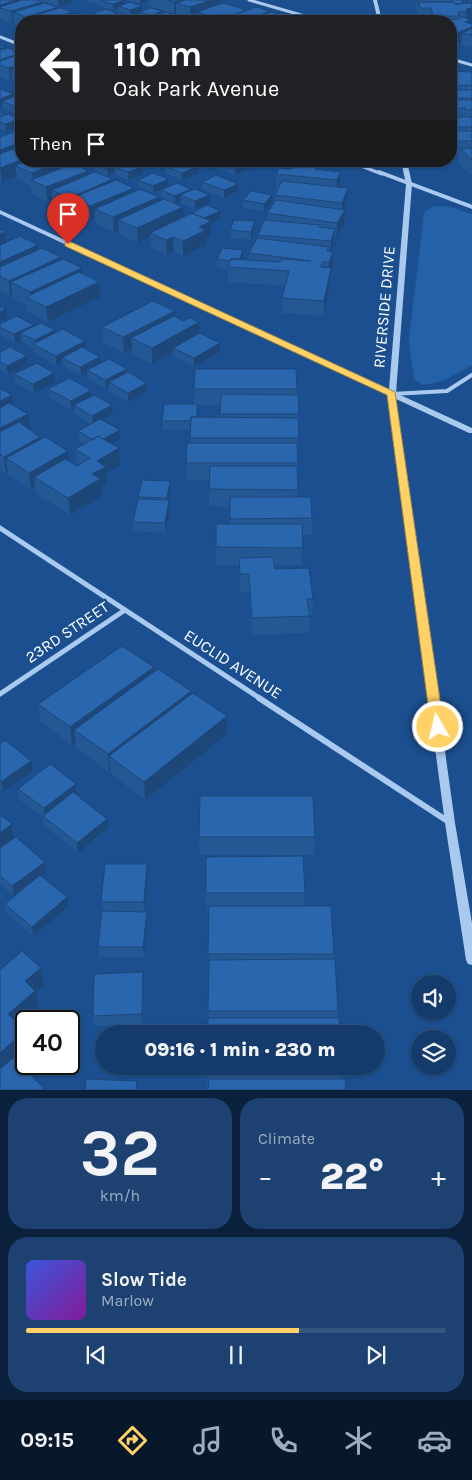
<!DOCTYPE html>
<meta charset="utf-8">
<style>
:root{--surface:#143b6b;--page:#1d4271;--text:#f1f3f6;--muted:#9dadc1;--line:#33557e;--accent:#ffd166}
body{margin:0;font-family:Karla,sans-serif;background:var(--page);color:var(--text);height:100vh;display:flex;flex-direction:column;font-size:19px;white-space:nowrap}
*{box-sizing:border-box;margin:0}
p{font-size:16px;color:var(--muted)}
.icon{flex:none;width:28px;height:28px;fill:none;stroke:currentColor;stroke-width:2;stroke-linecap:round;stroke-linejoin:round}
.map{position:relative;height:1090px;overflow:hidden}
.side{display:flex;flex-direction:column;gap:8px;padding:8px;background:#0b203b;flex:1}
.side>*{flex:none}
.hud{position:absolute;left:15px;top:15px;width:442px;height:152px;border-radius:20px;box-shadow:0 1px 4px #0004,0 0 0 1px var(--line);background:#202124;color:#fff;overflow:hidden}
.buttons{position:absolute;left:411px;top:975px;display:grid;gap:10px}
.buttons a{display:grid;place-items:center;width:45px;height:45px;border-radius:50%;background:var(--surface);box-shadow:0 1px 4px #0004,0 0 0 1px var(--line);font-size:25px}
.speed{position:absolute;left:15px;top:1010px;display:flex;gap:10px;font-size:25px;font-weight:700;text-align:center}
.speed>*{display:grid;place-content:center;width:65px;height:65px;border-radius:50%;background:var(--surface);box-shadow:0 1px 4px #0004,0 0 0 1px var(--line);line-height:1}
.speed .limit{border:2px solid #111;border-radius:8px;background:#fff;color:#111}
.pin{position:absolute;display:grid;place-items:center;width:42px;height:42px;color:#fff;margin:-51px -21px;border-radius:50% 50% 50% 0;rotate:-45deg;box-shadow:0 0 5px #0007}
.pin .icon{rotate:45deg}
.me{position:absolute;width:55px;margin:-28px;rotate:352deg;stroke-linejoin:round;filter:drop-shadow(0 0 4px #0008)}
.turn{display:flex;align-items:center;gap:18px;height:105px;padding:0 15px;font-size:22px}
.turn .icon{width:65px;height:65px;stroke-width:2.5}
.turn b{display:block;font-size:35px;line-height:42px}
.then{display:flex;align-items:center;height:48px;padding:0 15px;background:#0003;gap:10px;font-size:19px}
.big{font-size:38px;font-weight:800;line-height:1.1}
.side .tile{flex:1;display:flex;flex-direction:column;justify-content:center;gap:8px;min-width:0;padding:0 18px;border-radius:20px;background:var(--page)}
.side .dial{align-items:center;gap:0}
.dial b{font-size:65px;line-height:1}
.song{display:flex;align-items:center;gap:15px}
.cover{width:60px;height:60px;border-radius:8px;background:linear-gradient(135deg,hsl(230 70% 55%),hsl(290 70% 35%))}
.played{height:5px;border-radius:2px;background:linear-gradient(90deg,var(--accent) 65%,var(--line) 65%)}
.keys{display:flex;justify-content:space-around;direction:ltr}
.heat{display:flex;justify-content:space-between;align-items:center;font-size:28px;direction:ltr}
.side .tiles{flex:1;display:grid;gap:8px;grid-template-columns:1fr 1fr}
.tile:last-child{grid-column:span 2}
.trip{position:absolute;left:95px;top:1025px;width:290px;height:50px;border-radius:25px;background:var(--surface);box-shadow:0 1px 4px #0004,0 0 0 1px var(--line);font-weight:800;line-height:50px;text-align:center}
.menu{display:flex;height:80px;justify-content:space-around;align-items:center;background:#08182b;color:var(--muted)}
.menu .icon{width:35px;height:35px}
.menu .active{color:var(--accent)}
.menu b{font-size:22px;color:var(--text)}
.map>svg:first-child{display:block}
.green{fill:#2461a8}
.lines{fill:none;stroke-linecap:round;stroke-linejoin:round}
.minor-far3{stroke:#a9c9ee;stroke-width:3}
.minor-far2{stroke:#a9c9ee;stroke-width:4}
.minor-far1{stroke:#a9c9ee;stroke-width:5}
.minor{stroke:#a9c9ee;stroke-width:6}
.tertiary{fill:#a9c9ee;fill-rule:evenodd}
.wall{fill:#245895;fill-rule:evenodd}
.shaded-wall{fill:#1d4779}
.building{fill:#2a66ad;stroke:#1d4779}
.route{fill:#ffd166;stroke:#a68842}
.labels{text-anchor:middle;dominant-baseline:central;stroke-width:5;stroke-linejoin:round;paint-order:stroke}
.street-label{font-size:16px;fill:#fff;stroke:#1b4f8f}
</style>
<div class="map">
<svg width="472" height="1090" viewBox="0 0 472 1090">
<rect width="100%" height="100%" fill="#1b4f8f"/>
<path class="green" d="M435,206L451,207L472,214V365L443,381L423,385L414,379L409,340L424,212Z"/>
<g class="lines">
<path class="minor-far3" d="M249,0L322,21
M0,37L21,45
M451,59L472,65
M348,161L382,174"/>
<path class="minor-far2" d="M379,172L472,207
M392,394L447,391L472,375"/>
<path class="minor-far1" d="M0,528L261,699
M0,694L125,610"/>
<path class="minor" d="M259,698L449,822"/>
<path class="tertiary" d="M373,0H377L382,21H378Z
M401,161H407L412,184L396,393L472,428V433H469L396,399L455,823L472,923V965L468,964L466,960L445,823L388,395L0,214V210L2,211L389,389L406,184Z"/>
</g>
<path class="wall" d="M0,0H71V3L59,7L48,3V2L45,3L58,8L73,12V13L89,17V19L94,18L93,13L117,16L145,21H21V26L15,24L14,23H12L0,19Z
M84,0H125V4L142,11H163V13L176,15V19L194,21H154V20L150,21L139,18V13L130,16L119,12V9L113,10L102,7V6Z
M127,0H221V3L247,10L270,11V12L286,18L307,21H208L198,18L197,16L190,19L176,15V14H174L148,5V2L140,4Z
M417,0L463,4L472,3V20H471L470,23L472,24V48L461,45V42L455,45L451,44V21H430V20H419L416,6Z
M0,45L6,47V48L21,53V85L12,81V80L10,81L0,77Z
M451,71L472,72V175L458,163L459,154H456L453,144L454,137L452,130L453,121H451Z
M0,90L13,94V97L21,98V112L15,114L3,108Z
M0,111L3,115L21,119V161L76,163L86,170L88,175L134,188V192L159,201L183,207V218L190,215V214L220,211V218L211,223V236L206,238V245L183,256L174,252L167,255L151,248L150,237L138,243L119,234V230L114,232L96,224L95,219L91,221L73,212V211L70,212L53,204L52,199L47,201L32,194L31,186L17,179V176L2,182L0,181V133L1,137L15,132V129L6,132L0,129Z
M139,161H167V163L153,169L139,163Z
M188,161H266L235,175L216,168V167L208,170L193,164L198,166V174L182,180L165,173V166Z
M124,162V164L142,167L143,174L128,180L116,175L115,173L108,176L95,171V164Z
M292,169L318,170L340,172L339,187L347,202L344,210V225L336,238H334V243L331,252L333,267L331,271L330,283L324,316L282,313V298L285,286L228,282V269L217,268V259L243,250V259L249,260V253L257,238L258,235L266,220L267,213L275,201V195L278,189L276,188V174Z
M168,179V187L191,191L210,203L195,209L181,203V201L175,204L161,198V190L153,193L139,187L138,180Z
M202,182L238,184V191L224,198L202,189Z
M272,195V202L264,211L243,208V200Z
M255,221V229L251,240L230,238V230Z
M0,229L6,242L38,245L39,250L61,259L83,274L100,297L48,322L28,312L27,305L12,298V295L10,296L0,291Z
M175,317L183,321L199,322L200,333L220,352L194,366L173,356V352L152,364L132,354V349L124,353L103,342L102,327Z
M0,324L34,326L55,333L100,357V363L127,369V373L147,391L128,402L109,391V387L106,389L88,379L87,373L81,376L63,366L62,361L56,365L34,353V348L21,341V340L15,343L0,335Z
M0,352L27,356L28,365L8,375L0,370Z
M14,374L55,382L34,393L15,383Z
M0,388L13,405L28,414L30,430L40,439L68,451L69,461L77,466L75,449L85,444L79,440L78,431L91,424L74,414V409L71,410L49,398L48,389L91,390L92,396L112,405L113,414L102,420L120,430V439L111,444L120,465L106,473L107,483L101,487L102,496L70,515L36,494L35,487L31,489L8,475V473H6L0,470Z
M194,389H297L299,414L297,497L312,518V535H302V565H274L275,569L313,599L312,616H310L309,633L252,635L249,592H240L239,565H216V547L230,524V507L209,506V480H187L186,463L190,443L191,430H163L162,421L194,404ZM197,405H221L220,417H197Z
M170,481L171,490L169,500L170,510L165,533L133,531V522L138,497Z
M154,667V672L191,695L227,734L145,800L111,774V771L109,772L76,748V742L72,745L41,722L38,704Z
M0,744L32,771L3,791L0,789Z
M76,784L77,793L76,794L108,828L78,853L44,825L43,817L19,799L18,789Z
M0,815L14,838L45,862L46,872L41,876L68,907L33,936L6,913L5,904L14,896L0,884Z
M199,837H315L314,855H200Z
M148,874L145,912H147V921L144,957H99L98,947L102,911L101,902Z
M206,893H305L304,906L334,954V959L338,1011V1018L208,1034L209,911H206Z
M143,982V1024L94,1026L93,1016Z
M207,1073H343L342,1079L346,1090H207Z"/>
<path class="shaded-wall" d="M0,0H28L42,2L43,11L58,7V17L73,12L74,21H40L30,18H29V21H27L26,17L13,12L14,23H12L11,11L0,8Z
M60,0H71V3L59,7L58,1Z
M125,0V7L119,6V9L113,10V4Z
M140,0H148V2L140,4Z
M181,0H221V8L197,12V16L190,19V7L176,3V14H174V2Z
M142,6V12H139V13L130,16V10Z
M472,8V20H471L470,28L472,27V35L462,33L461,42L455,45L456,33L466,21L467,12L466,9Z
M163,11V18L154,16V20L151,21V15Z
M117,13V20L109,18L110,21H105V17Z
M176,15V21H165V19Z
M286,16V21H272Z
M89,17V21H76Z
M6,47L7,57L21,53V73L11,69L12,80L10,81L9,68L0,65V49Z
M13,94L14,101H2V105L0,106V99Z
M21,104V111L15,114L14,106Z
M21,119V126L6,132L5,124Z
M21,142V156L0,165V150Z
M21,160V161H49L15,166L17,176L2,182L0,168Z
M61,161H76V169L33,181L32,173Z
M153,161H167V163L153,169Z
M208,161H216V167L208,170Z
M235,161H266L235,175Z
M124,162V170L115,167V173L108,176L107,169Z
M85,165L86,172L88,171L89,185L52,190V199L47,201L46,187L80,167Z
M198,166V174L182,180V173Z
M142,167L143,174L128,180V172Z
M340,172V186L337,194V180Z
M113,179L114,193L72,198L73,211L70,212L69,198Z
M168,179V187L153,193V186Z
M238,184V191L224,198V190Z
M134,188L135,202L95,209V219L91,221L90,206Z
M348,188L347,202L343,212L345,210L344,225L336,238L337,223L342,215V203Z
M191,189V197L180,195L181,201L175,204V196Z
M210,195V203L195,209V201Z
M272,195V202L264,211V204Z
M159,197L160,212L118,220L119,230L114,232L113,217Z
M183,207L184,222L150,233V237L138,243L137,228Z
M220,211V218L211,223V236L206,238V245L183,256V241L199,227L203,219Z
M255,221V229L251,240V232Z
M335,229L334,243L330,256L331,241Z
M5,232L7,246L0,249V234Z
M173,237L174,252L167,255L166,240Z
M38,245L40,260L0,276V262Z
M243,250V258L240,268L239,261Z
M333,252V267L331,271L330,283L324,316V301L328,278L329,262Z
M61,257L62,272L11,282L12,295L10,296L9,281Z
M82,268L83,283L31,299L30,292Z
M99,282L100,297L48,322L46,307Z
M6,309L7,318L0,321V312Z
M175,311V326L131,338L132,349L124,353L123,337Z
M199,322L200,338L173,348V352L152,364V348Z
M34,325L35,333H20L21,340L15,343L14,334Z
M55,330L56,339L36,345L35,340Z
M85,341L86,349L62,358V361L56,365V356Z
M220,343V352L194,366V358Z
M27,356L28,365L8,375L7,366Z
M100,357L101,366L87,370V373L81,376L80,367Z
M127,369V377L109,382V387L106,389L105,380Z
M54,373L55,382L34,393L33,384Z
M147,383V391L128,402V393Z
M91,390L92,399L74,405V409L71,410V401Z
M12,395L14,411L0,418V401Z
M112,405L113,414L93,425L92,416Z
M28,414L30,430L0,446V428Z
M120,430V439L98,451L97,442Z
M40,437L42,454L6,458L8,473H6L4,457Z
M119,448L120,465L106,473L107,483L101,487L102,496L70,515L68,498L92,474L97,461Z
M68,451L70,467L34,477L35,487L31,489L29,473Z
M170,481L171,490L168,507L167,498Z
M169,500L170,510L165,533V523Z
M154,667L155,685L74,730L76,742L72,745L70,727Z
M191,691L192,709L109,756L111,771L109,772L108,754Z
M227,716V734L145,800L144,782Z
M31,761L32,771L3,791L1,782Z
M76,784L77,793L46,818L45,817L44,808Z
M107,819L108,828L78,853L77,843Z
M12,824L14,842L0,854V833Z
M45,862L46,872L14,896L12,886Z
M147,864L148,874L145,912L144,902Z
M67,897L68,907L33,936L32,927Z
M147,912V921L144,957L143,947Z
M41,968L44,986L36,993L38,1009L11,1032L8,1014L25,981Z
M143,972V1024L142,1014Z
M25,1031L26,1051L0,1074V1053Z"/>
<path class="building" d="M0,0H17L0,5Z
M22,0H37L42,2L11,11L0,8V7Z
M103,0H125L113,4L101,1Z
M167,0H181L174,2Z
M185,0H211L190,7L176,3Z
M417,0H462L463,4H455L454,2H419V5Z
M130,2L142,6L130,10L119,6Z
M419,2H454L455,4L472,3V8L466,9L467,12H458L459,16H433L431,8H420Z
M45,3L58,7L26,17L13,12Z
M223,3L247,10L224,18V20L197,12Z
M256,7L270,11L242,21H236L224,18Z
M60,8L73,12L44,21H40L29,17Z
M151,8L163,11L151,15L139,12Z
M106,9L117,13L105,17L93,13Z
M166,12L176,15L165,19L154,16Z
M271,12L286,16L272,21H245Z
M76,13L89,17L76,21H49Z
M122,14L145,21H119L109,18Z
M183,17L194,21H171Z
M289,17L307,21H277Z
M463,17L471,20L465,22L472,24V27L456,33L451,31V21H441L449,18L455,20Z
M92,18L102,21H82Z
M472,29V35L462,33Z
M0,45L6,47L0,49Z
M8,48L21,53L0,60V50Z
M21,54V64L9,68L0,65V61Z
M21,65V73L11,69Z
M451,71L472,72V85L452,86L451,82Z
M1,89L13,94L0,99V90Z
M451,90H472V98H451Z
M17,96L21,98V104L14,106L2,101Z
M451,100H472V110H466L465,108H453Z
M8,114L21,119L5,124L0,122V117Z
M453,117H472V127H456Z
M21,126V131L15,128Z
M16,131L21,133V142L0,150V137Z
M454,131H472V141H457Z
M21,146V160L0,168V154Z
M472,148V160L460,149Z
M26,161H61L32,173L15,166Z
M101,161H122L124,162L107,169L95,164Z
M129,161L142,167L128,172L115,167Z
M176,161H186L198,166L182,173L165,166Z
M295,161L318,162L315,169L340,172L337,180L276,174L279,168L292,169Z
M78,162L85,165L80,167L88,171L46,187L31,180Z
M95,172L113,179L69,198L52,190Z
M153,173L168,179L153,186L138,180Z
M216,175L238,184L224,190L202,182Z
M116,180L134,188L90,206L72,198Z
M282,181L348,188L342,203L275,195Z
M177,183L191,189L175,196L161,190Z
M140,189L159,197L113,217L95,209Z
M195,189L210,195L195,201L180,195Z
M251,191L272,195L264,204L243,200Z
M164,199L183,207L137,228L118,220Z
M276,200L345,210L337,223L267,213Z
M207,205L220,211L204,218L192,213L190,214Z
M192,213L211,221L199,227L206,230L183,241L173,237L166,240L150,233Z
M234,220L255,221L251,232L230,230Z
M264,220L320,225L319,227L335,229L331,241L258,235Z
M0,229L5,232L0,234Z
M20,236L38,245L0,262V245Z
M257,238L329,247L327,251L333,252L329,262H322L321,267L331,268L324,301L282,298L289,271L228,267L231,259L280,262L281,259L311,261L249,253Z
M42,248L61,257L9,281L0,276V267Z
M222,248L243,250L240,259H231L230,261L217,259Z
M63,259L82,268L30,292L11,282Z
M79,272L99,282L46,307L26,297Z
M153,301L175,311L123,337L102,327Z
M0,306L6,309L0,312Z
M17,316L34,325L14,334L0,327V324Z
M174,316L183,321L190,318L199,322L152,348L131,338Z
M41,323L55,330L35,340L20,333Z
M63,329L85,341L56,356L33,344Z
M200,333L220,343L194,358L173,348Z
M10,347L27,356L7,366L0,362V352Z
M82,347L100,357L80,367L62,358Z
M109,359L127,369L105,380L87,370Z
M37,363L54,373L33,384L14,374Z
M195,369H296L297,389H194Z
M128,372L147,383L128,393L109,382Z
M69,378L91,390L71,401L48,389Z
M0,388L12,395L0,401Z
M221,394L298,395L299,414H220Z
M94,395L112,405L92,416L74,405Z
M9,403L28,414L0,428V408Z
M164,404H197V417H191V421H162Z
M191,417L298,418L299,438H190Z
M100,419L120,430L103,439L98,436L93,440L78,431Z
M19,422L40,437L4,457L0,454V432Z
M98,436L119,448L97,461L106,467L92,474L100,479L68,498L34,477L65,459L77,466L90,458L75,449Z
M45,437L68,451L29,473L6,458Z
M187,443H297L298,463H186Z
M210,466H297L298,490L209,489Z
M142,480L170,481L167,498L138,497Z
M230,497H311L312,518L230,519Z
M138,499L169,500L165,523L133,522Z
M216,524H302L303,548L216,547Z
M273,557L275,569L309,568L313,599H307L310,616L252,618L249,574H240L239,558Z
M122,646L154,667L70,727L38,704Z
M158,669L191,691L108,754L74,730Z
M193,693L227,716L144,782L109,756Z
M5,740L31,761L1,782L0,780V744Z
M50,764L76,784L44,808L18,789Z
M73,792L107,819L77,843L43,816Z
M200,796H313L315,837H199Z
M0,815L12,824L0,833Z
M16,837L45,862L12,886L0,876V848Z
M303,856L305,893H206V857Z
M105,864H147L144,902H101Z
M40,875L67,897L32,927L5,904Z
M209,906H331L334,954H208Z
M102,911L147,912L143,947H98Z
M22,951L41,968L25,981L35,991L8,1014L25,1031L0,1053V970Z
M335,959L338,1011H208L209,960Z
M143,972L142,1014L93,1016L94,974Z
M208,1018H339L340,1034H208Z
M13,1058L44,1088L42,1090H0V1069Z
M207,1066H342L343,1073H207Z
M86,1079L137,1081L136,1090H85Z
M209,1079H345L346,1090H208Z"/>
<path class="route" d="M65,242H71L395,392L444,727L442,730L438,732L431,727L387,395L65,246Z"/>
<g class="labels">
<g class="street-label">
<text transform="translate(384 307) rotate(-85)">RIVERSIDE DRIVE</text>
<text transform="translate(67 632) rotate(-34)">23RD STREET</text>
<text transform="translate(233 664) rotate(33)">EUCLID AVENUE</text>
</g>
</g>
</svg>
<div class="buttons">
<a><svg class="icon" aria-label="sound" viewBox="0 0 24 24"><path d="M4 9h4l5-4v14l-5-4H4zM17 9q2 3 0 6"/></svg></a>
<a><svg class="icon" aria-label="layers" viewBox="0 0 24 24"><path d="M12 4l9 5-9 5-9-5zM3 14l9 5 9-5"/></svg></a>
</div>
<div class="speed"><div class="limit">40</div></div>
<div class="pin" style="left:68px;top:244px;background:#d93025"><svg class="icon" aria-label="arrive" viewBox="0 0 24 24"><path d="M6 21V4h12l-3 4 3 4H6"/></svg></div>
<svg class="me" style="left:438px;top:727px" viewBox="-20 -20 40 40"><circle r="17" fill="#ffd166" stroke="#fff" stroke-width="3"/><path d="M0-11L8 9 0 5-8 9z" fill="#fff"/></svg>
<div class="trip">09:16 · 1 min · 230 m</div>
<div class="hud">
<div class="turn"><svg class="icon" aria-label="left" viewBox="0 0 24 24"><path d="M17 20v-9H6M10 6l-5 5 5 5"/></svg><div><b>110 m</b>Oak Park Avenue</div></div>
<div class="then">Then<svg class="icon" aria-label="arrive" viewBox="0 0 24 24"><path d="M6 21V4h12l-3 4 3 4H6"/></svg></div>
</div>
</div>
<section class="side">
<div class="tiles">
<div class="tile dial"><b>32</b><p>km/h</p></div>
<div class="tile"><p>Climate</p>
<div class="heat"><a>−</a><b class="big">22°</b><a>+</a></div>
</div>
<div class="tile">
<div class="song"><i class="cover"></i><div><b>Slow Tide</b><p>Marlow</p></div></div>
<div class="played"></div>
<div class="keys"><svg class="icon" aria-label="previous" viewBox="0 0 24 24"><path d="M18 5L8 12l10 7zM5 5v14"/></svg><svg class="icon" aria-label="pause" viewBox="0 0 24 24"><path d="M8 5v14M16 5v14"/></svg><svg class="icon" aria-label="next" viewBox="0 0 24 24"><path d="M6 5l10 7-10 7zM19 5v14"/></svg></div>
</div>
</div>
</section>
<nav class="menu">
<b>09:15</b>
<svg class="icon active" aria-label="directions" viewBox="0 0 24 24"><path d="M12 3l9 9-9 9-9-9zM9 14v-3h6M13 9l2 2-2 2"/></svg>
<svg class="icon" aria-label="music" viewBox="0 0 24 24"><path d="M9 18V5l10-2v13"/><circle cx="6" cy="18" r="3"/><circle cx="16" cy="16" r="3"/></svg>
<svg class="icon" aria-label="phone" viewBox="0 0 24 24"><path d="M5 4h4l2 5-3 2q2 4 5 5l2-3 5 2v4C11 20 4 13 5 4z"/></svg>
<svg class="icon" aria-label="climate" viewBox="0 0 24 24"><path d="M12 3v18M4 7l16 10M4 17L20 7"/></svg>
<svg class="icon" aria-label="car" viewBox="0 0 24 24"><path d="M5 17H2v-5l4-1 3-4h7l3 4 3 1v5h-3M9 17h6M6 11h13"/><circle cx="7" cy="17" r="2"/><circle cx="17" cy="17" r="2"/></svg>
</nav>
